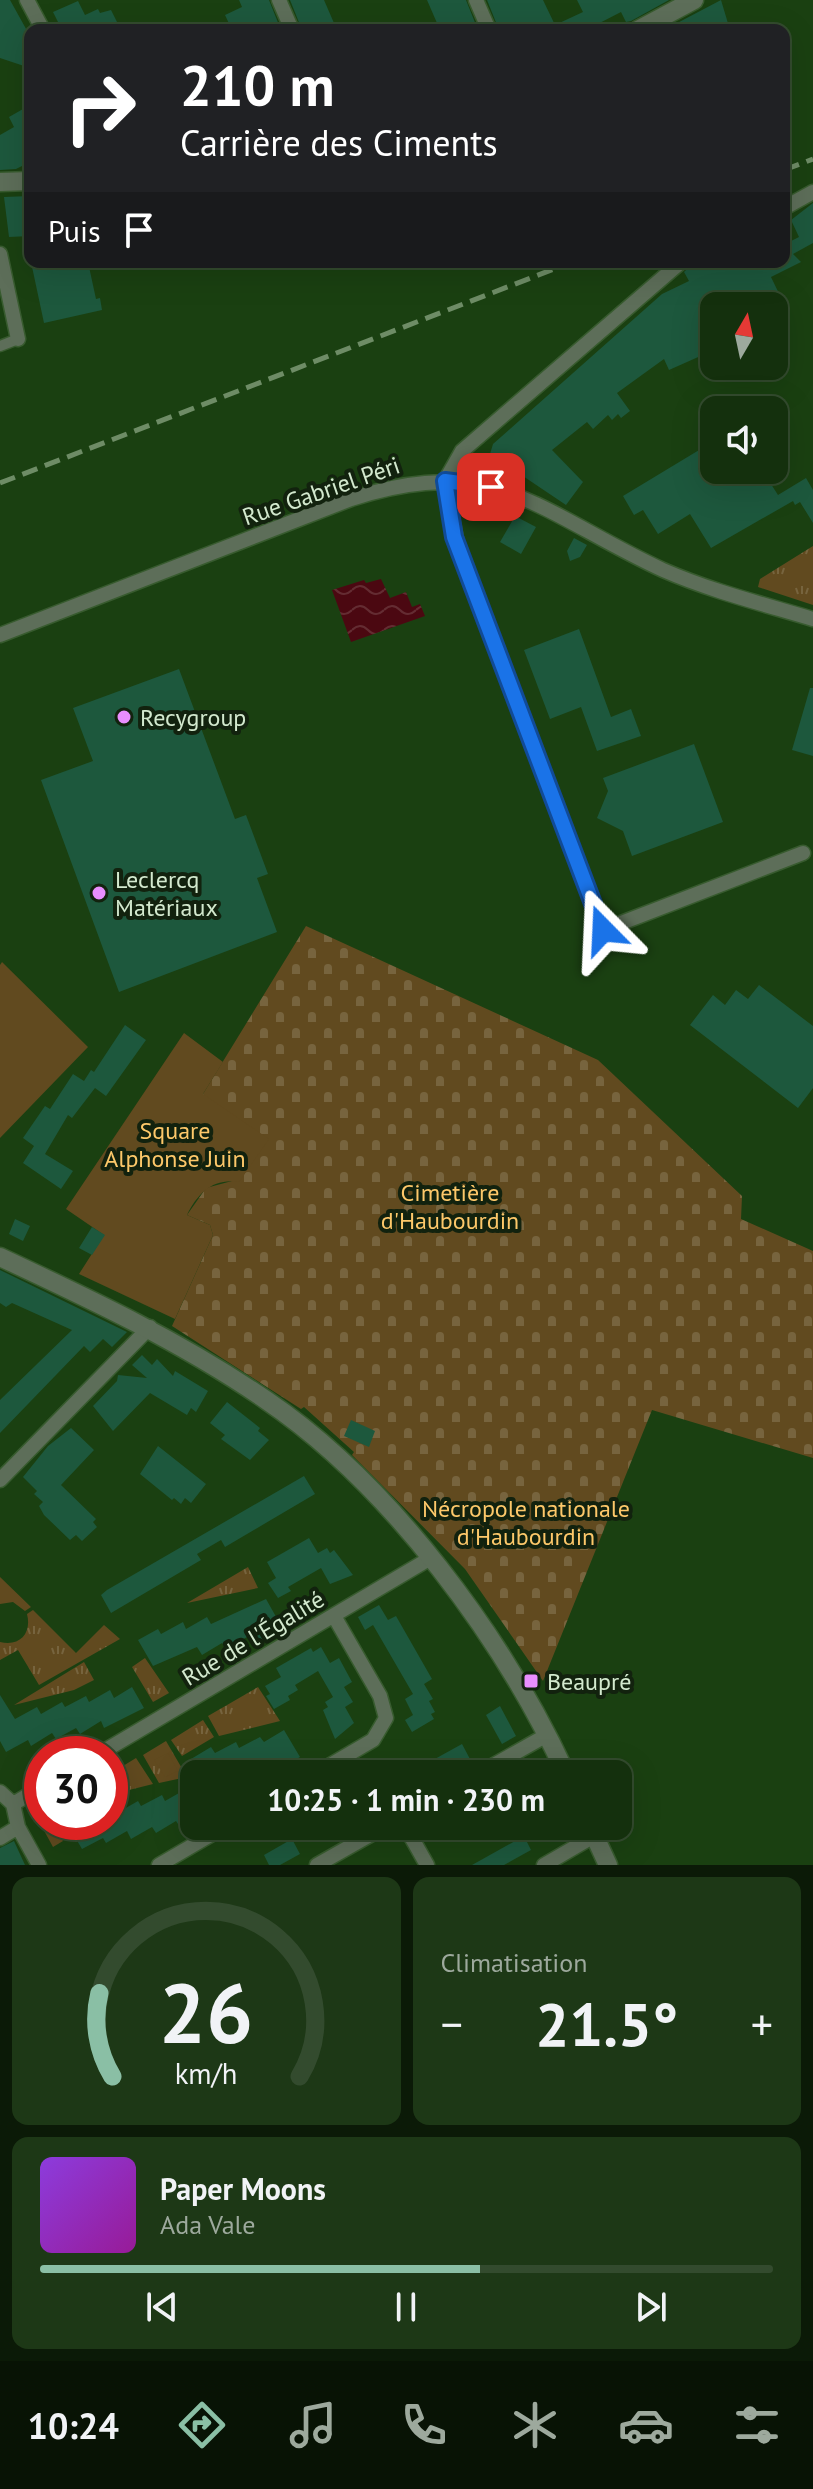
<!DOCTYPE html>
<html lang="fr">
<meta charset="utf-8">
<style>
:root{--surface:#14300d;--page:#1d3816;--text:#f1f3f6;--muted:#9da99d;--line:#334b2e;--accent:#8abfa5}
body{margin:0;font-family:"PT Sans",sans-serif;background:var(--page);color:var(--text);height:100vh;display:flex;flex-direction:column;font-size:30px;white-space:nowrap}
*{box-sizing:border-box;margin:0}
p{font-size:26px;color:var(--muted)}
.icon{flex:none;width:44px;height:44px;fill:none;stroke:currentColor;stroke-width:2;stroke-linecap:round;stroke-linejoin:round}
.map{position:relative;height:1865px;overflow:hidden}
.panel{display:flex;flex-direction:column;gap:12px;padding:12px;background:#0b1a07;flex:1}
.panel>*{flex:none}
.hud{position:absolute;left:24px;top:24px;width:766px;height:244px;border-radius:16px;box-shadow:0 8px 32px #0002,0 0 0 2px var(--line);background:#202124;color:#fff;overflow:hidden}
.needle{width:52px;rotate:9deg}
.tools{position:absolute;left:700px;top:292px;display:grid;gap:16px}
.tools a{display:grid;place-items:center;width:88px;height:88px;border-radius:16px;background:var(--surface);box-shadow:0 8px 32px #0002,0 0 0 2px var(--line);font-size:40px}
.speed{position:absolute;left:24px;top:1736px;display:flex;gap:16px;font-size:40px;font-weight:700;text-align:center}
.speed>*{display:grid;place-content:center;width:104px;height:104px;border-radius:50%;background:var(--surface);box-shadow:0 8px 32px #0002,0 0 0 2px var(--line);line-height:1}
.speed .limit{border:12px solid #d22;background:#fff;color:#111}
.pin{position:absolute;display:grid;place-items:center;width:68px;height:68px;color:#fff;margin:-34px;border-radius:16px;box-shadow:0 4px 12px #0006}
.me{position:absolute;width:88px;margin:-44px;rotate:339deg;stroke-linejoin:round;filter:drop-shadow(0 0 6px #0008)}
.turn{display:flex;align-items:center;gap:28px;height:168px;padding:0 24px;font-size:36px}
.turn .icon{width:104px;height:104px;stroke-width:2.5}
.turn b{display:block;font-size:56px;line-height:68px}
.then{display:flex;align-items:center;height:76px;padding:0 24px;background:#0003;gap:16px;font-size:30px}
.big{font-size:60px;font-weight:700;line-height:1.1}
.panel .widget{flex:1;display:flex;flex-direction:column;justify-content:center;gap:12px;min-width:0;padding:0 28px;border-radius:16px;background:var(--page)}
.panel .dial{align-items:center;gap:0}
.dial svg{height:208px;overflow:visible;fill:none;stroke:var(--line);stroke-width:7;stroke-linecap:round;text-anchor:middle}
.dial text{fill:var(--text);stroke:none}
.song{display:flex;align-items:center;gap:24px}
.cover{width:96px;height:96px;border-radius:12px;background:linear-gradient(135deg,hsl(270 70% 55%),hsl(300 70% 35%))}
.played{height:8px;border-radius:4px;background:linear-gradient(90deg,var(--accent) 60%,var(--line) 60%)}
.keys{display:flex;justify-content:space-around;direction:ltr}
.heat{display:flex;justify-content:space-between;align-items:center;font-size:44px;direction:ltr}
.panel .tiles{flex:1;display:grid;gap:12px;grid-template-columns:1fr 1fr}
.widget:last-child{grid-column:span 2}
.trip{position:absolute;left:180px;top:1760px;width:452px;height:80px;border-radius:16px;background:var(--surface);box-shadow:0 8px 32px #0002,0 0 0 2px var(--line);font-weight:700;line-height:80px;text-align:center}
.dock{display:flex;height:128px;justify-content:space-around;align-items:center;background:#081305;color:var(--muted)}
.dock .icon{width:56px;height:56px}
.dock .selected{color:var(--accent)}
.dock b{font-size:36px;color:var(--text)}
.map>svg:first-child{display:block}
.grass{fill:url(#grass-tufts)}
.cemetery{fill:url(#cemetery-stones)}
.green{fill:#614a1f}
.water{fill:url(#water-waves)}
.building{fill:#1d583d}
.lines{fill:none;stroke-linecap:round;stroke-linejoin:round}
.pedestrian-casing{stroke:#385b2f;stroke-width:13}
.minor-casing{stroke:#385b2f;stroke-width:17}
.tertiary-casing{stroke:#385b2f;stroke-width:21}
.pedestrian{stroke:#5d6e59;stroke-width:10}
.minor{stroke:#5d6e59;stroke-width:14}
.tertiary{stroke:#5d6e59;stroke-width:18}
.rail{stroke:#6e8c66;stroke-width:5;stroke-dasharray:16 8;stroke-linecap:butt}
.route-casing{stroke:#114b97;stroke-width:20}
.route{stroke:#1a73e8;stroke-width:14}
.poi-dot{fill:#e98efe;stroke:#12220e;stroke-width:3}
.labels{text-anchor:middle;dominant-baseline:central;stroke-width:8;stroke-linejoin:round;paint-order:stroke}
.street-label{font-size:24px;fill:#d3e9ce;stroke:#12220e}
.poi-label{font-size:24px;fill:#d3e9ce;stroke:#12220e;text-anchor:start}
.park-label{font-size:24px;fill:#fdc86a;stroke:#12220e}
</style>
<div class="map">
<svg width="813" height="1865" viewBox="0 0 813 1865">
<defs>
<pattern id="grass-tufts" width="24" height="20" patternUnits="userSpaceOnUse" patternTransform="scale(2)"><rect width="24" height="20" fill="#614a1f"/><path d="M3 7l-1-3M5 7V3M7 7l1-3M15 17l-1-3M17 17v-4M19 17l1-3" fill="none" stroke="#77643e"/></pattern>
<pattern id="cemetery-stones" width="16" height="16" patternUnits="userSpaceOnUse" patternTransform="scale(2)"><rect width="16" height="16" fill="#614a1f"/><path d="M2 7V4a2 2 0 0 1 4 0v3zM10 15v-3a2 2 0 0 1 4 0v3z" fill="#77643e"/></pattern>
<pattern id="water-waves" width="16" height="10" patternUnits="userSpaceOnUse" patternTransform="scale(2)"><rect width="16" height="10" fill="#4b0811"/><path d="M0 5q4-4 8 0t8 0" fill="none" stroke="#642c32"/></pattern>
</defs>
<rect width="100%" height="100%" fill="#1a4011"/>
<path class="grass" d="M813,546V605L758,587L760,579Z
M248,1567L258,1588L187,1603Z
M0,1577L31,1607L25,1611L13,1602L0,1604Z
M33,1610L76,1653L104,1625L120,1639L39,1685L18,1650L0,1660V1642C20,1647 32,1633 27,1614Z
M145,1658L169,1693L153,1702L132,1667Z
M84,1662L94,1680L74,1690L14,1705Z
M258,1687L280,1721L219,1736L208,1716Z
M203,1720L214,1737L182,1756L171,1740Z
M166,1741L187,1777L159,1783L143,1755Z
M136,1758L153,1784L113,1794L110,1774Z"/>
<path class="cemetery" d="M306,926L598,1060L742,1196L741,1219L813,1251V1458L652,1410L543,1681L465,1569L352,1455L354,1452L304,1407L301,1409L172,1326L213,1235L210,1225L187,1215L206,1188L232,1181L203,1094Z"/>
<path class="green" d="M2,962L88,1047L0,1138V965Z
M184,1033L223,1062L203,1094L269,1139L239,1182C213,1178 198,1193 187,1215L210,1225L213,1235L175,1319L79,1274L104,1235L66,1209Z
M168,1753L178,1771L165,1777L154,1760Z
M42,1813V1822H52L63,1841L53,1847L36,1816Z"/>
<path class="water" d="M381,579L390,598L406,592L412,607L420,604L425,616L351,642L332,590L364,580L366,583Z"/>
<path class="building" d="M0,0H10L30,36V68L0,58Z
M239,0H269L281,30H232L225,15L242,7Z
M290,0H324L337,30H302Z
M427,0H466L478,30H440Z
M487,0H543L555,25L583,12L577,0H669L631,21L626,22L621,12L586,30H499Z
M721,0L730,30H664Z
M78,1L85,15L98,9L100,13L111,10L121,30H62L53,12Z
M30,105V162L16,169L0,170V135L14,127L9,117Z
M30,196V236L9,237L4,197Z
M813,203V243L793,254L801,262L771,277L785,306H749L740,290L701,309L714,336V350L669,370L664,359L617,393L630,411L621,418L618,414L612,420L608,415L593,429L587,422L552,450L583,482L566,505L490,454L493,444L662,294L689,281L684,272L690,266L697,262L700,269L718,262H784V236L787,243L799,237L791,220Z
M31,262H88L96,299L100,298L102,310L44,323Z
M714,441V485L740,470H762L778,495L806,478L813,490V523L800,502L795,505L793,501L711,548L690,514L658,534L643,510L634,515L623,496Z
M515,516L536,527L521,554L500,542Z
M574,538L587,545L580,557L570,561L567,551Z
M579,629L611,717L631,709L641,736L597,751L581,707L550,719L524,650Z
M179,669L235,819L246,815L268,874L257,878L277,932L119,992L41,780L93,761L73,708Z
M810,688H813V756L792,750Z
M694,744L723,822L632,856L623,831L597,818L608,791L603,778Z
M759,985L813,1026V1088L798,1108L690,1025L713,995L725,1005L736,990L748,999Z
M125,1025L146,1040L106,1096L95,1088L72,1118L68,1115L45,1154L73,1171L61,1189L23,1163L34,1146L23,1138L45,1106L50,1109L73,1074L84,1081L91,1070L94,1072Z
M15,1219L30,1226L23,1241L9,1234Z
M92,1227L105,1235L92,1255L79,1248Z
M0,1270L127,1332L112,1347L103,1339L90,1352L84,1346L0,1433V1400L72,1330L12,1303L6,1307L0,1303Z
M142,1355L152,1365L157,1359L173,1376L175,1371L208,1391L196,1412L191,1408L187,1415L150,1393L113,1431L93,1406L117,1381L118,1375L147,1378L132,1365Z
M227,1402L260,1428L258,1431L269,1440L250,1460L221,1439L225,1435L210,1423Z
M351,1420L375,1431L369,1447L344,1436Z
M71,1428L94,1450L61,1485L96,1519L93,1522L97,1527L82,1541L76,1535L70,1540L44,1515L39,1506L43,1502L34,1494L37,1491L23,1477L48,1446Z
M158,1446L206,1484L191,1503L185,1498L181,1504L174,1498L172,1500L140,1474Z
M304,1476L315,1494L225,1547L221,1540L197,1554L201,1560L111,1613L101,1595L107,1590Z
M309,1538L318,1553L327,1548L330,1553L334,1550L353,1575L330,1584L321,1568L288,1587L291,1591L278,1598L268,1583L276,1578L267,1562Z
M266,1599L279,1622L271,1626L275,1633L253,1645L247,1637L226,1649L222,1643L202,1655L197,1647L153,1666L138,1640L158,1629L161,1634L183,1622L186,1629L207,1617L211,1624Z
M379,1605L388,1620L396,1616L432,1679L424,1684L433,1699L429,1701L435,1712L431,1714L434,1719L412,1732L405,1720L413,1715L405,1699L413,1694L373,1625L365,1630L358,1617Z
M321,1647L330,1663L339,1658L352,1682L344,1687L353,1702L345,1707L354,1723L335,1739L323,1710L328,1707L325,1702L333,1697L318,1671L295,1685L298,1690L288,1696L290,1700L274,1709L266,1696L270,1694L265,1686L281,1677L276,1668L311,1648L313,1652Z
M132,1687L144,1708L104,1728L101,1721L80,1734L76,1728L56,1739L52,1733L31,1746L28,1740L6,1752L0,1741V1695L15,1719L37,1707L41,1714L62,1702L65,1707L86,1696L89,1702L110,1690L114,1698Z
M500,1706L516,1736L502,1744L486,1715Z
M284,1730L300,1757L280,1769L276,1762L255,1774L251,1767L239,1774H200L191,1759L211,1747L215,1753L236,1742L239,1748L260,1737L264,1742Z
M462,1744L470,1759L441,1774L433,1760Z
M186,1789L194,1803V1819L180,1827L176,1821L156,1833L152,1827L131,1839L127,1831L106,1843L103,1838L82,1849L66,1822H110V1817L138,1801L141,1806L162,1795L165,1801Z
M524,1836L531,1850L504,1865H472Z
M292,1839L300,1854L280,1865H269L264,1855Z
M14,1841L25,1865H0V1848Z"/>
<g class="lines">
<g class="pedestrian-casing">
<path id="pedestrian" d="M0,346L18,339"/>
</g>
<g class="minor-casing">
<path id="minor" d="M27,0L43,30
M279,0L292,30
M476,0L489,30
M784,208L813,192
M0,254L18,339
M445,481L458,549L603,930L803,853
M445,481L462,451L681,262
M0,635L351,499C496,452 540,513 663,570C711,591 763,604 813,619
M0,1480L150,1327
M99,1754L429,1559
M315,1774L373,1740L386,1718L380,1696L334,1616
M478,1774L547,1735
M0,1792L13,1804L18,1827L39,1865
M13,1804L42,1787
M405,1826L427,1865
M0,1838L18,1827
M159,1865L226,1826
M317,1865L386,1826
M544,1865L594,1836"/>
</g>
<g class="tertiary-casing">
<path id="tertiary" d="M638,30L694,0
M0,182L30,181
M0,1257C92,1300 182,1342 266,1400C390,1484 504,1639 566,1774
M590,1826L608,1865"/>
</g>
<use href="#pedestrian" class="pedestrian"/>
<use href="#minor" class="minor"/>
<use href="#tertiary" class="tertiary"/>
<path class="rail" d="M784,170L813,159
M0,483L572,262"/>
</g>
<g class="lines">
<g class="route-casing">
<path id="route" d="M491,487L445,481L454,537L603,930"/>
</g>
<use href="#route" class="route"/>
</g>
<g class="poi-dot">
<circle cx="124" cy="717" r="8"/>
<circle cx="99" cy="893" r="8"/>
<rect x="523" y="1673" width="16" height="16" rx="4"/>
</g>
<g class="labels">
<g class="street-label">
<text transform="translate(321 491) rotate(-19)">Rue Gabriel Péri</text>
<text transform="translate(253 1638) rotate(-31)">Rue de l'Égalité</text>
</g>
<g class="poi-label">
<text x="140" y="717">Recygroup</text>
<text x="115" y="879">Leclercq<tspan x="115" dy="28">Matériaux</tspan></text>
<text x="547" y="1681">Beaupré</text>
</g>
<g class="park-label">
<text x="175" y="1130">Square<tspan x="175" dy="28">Alphonse Juin</tspan></text>
<text x="450" y="1192">Cimetière<tspan x="450" dy="28">d'Haubourdin</tspan></text>
<text x="526" y="1508">Nécropole nationale<tspan x="526" dy="28">d'Haubourdin</tspan></text>
</g>
</g>
</svg>
<div class="tools">
<a><svg class="needle" viewBox="-14 -14 28 28"><path d="M0-13l5 13h-10z" fill="#e53935"/><path d="M0 13l5-13h-10z" fill="#9da99d"/></svg></a>
<a><svg class="icon" aria-label="sound" viewBox="0 0 24 24"><path d="M4 9h4l5-4v14l-5-4H4zM17 9q2 3 0 6"/></svg></a>
</div>
<div class="speed"><div class="limit">30</div></div>
<div class="pin" style="left:491px;top:487px;background:#d93025"><svg class="icon" aria-label="arrive" viewBox="0 0 24 24"><path d="M6 21V4h12l-3 4 3 4H6"/></svg></div>
<svg class="me" style="left:603px;top:930px" viewBox="-20 -20 40 40"><path d="M0-17L14 15 0 8-14 15z" fill="#1a73e8" stroke="#fff" stroke-width="4"/></svg>
<div class="trip">10:25 · 1 min · 230 m</div>
<div class="hud">
<div class="turn"><svg class="icon" aria-label="right" viewBox="0 0 24 24"><path d="M7 20v-9h11M14 6l5 5-5 5"/></svg><div><b>210 m</b>Carrière des Ciments</div></div>
<div class="then">Puis<svg class="icon" aria-label="arrive" viewBox="0 0 24 24"><path d="M6 21V4h12l-3 4 3 4H6"/></svg></div>
</div>
</div>
<section class="panel">
<div class="tiles">
<div class="widget dial"><svg viewBox="0 0 100 80">
<path d="M14 69A42 42 0 1 1 86 69"/>
<path d="M14 69A42 42 0 0 1 9 37" stroke="#8abfa5"/>
<text x="50" y="56" font-size="32" font-weight="700">26</text>
<text x="50" y="72" font-size="11">km/h</text>
</svg></div>
<div class="widget"><p>Climatisation</p>
<div class="heat"><a>−</a><b class="big">21.5°</b><a>+</a></div>
</div>
<div class="widget">
<div class="song"><i class="cover"></i><div><b>Paper Moons</b><p>Ada Vale</p></div></div>
<div class="played"></div>
<div class="keys"><svg class="icon" aria-label="previous" viewBox="0 0 24 24"><path d="M18 5L8 12l10 7zM5 5v14"/></svg><svg class="icon" aria-label="pause" viewBox="0 0 24 24"><path d="M8 5v14M16 5v14"/></svg><svg class="icon" aria-label="next" viewBox="0 0 24 24"><path d="M6 5l10 7-10 7zM19 5v14"/></svg></div>
</div>
</div>
</section>
<nav class="dock">
<b>10:24</b>
<svg class="icon selected" aria-label="directions" viewBox="0 0 24 24"><path d="M12 3l9 9-9 9-9-9zM9 14v-3h6M13 9l2 2-2 2"/></svg>
<svg class="icon" aria-label="music" viewBox="0 0 24 24"><path d="M9 18V5l10-2v13"/><circle cx="6" cy="18" r="3"/><circle cx="16" cy="16" r="3"/></svg>
<svg class="icon" aria-label="phone" viewBox="0 0 24 24"><path d="M5 4h4l2 5-3 2q2 4 5 5l2-3 5 2v4C11 20 4 13 5 4z"/></svg>
<svg class="icon" aria-label="climate" viewBox="0 0 24 24"><path d="M12 3v18M4 7l16 10M4 17L20 7"/></svg>
<svg class="icon" aria-label="car" viewBox="0 0 24 24"><path d="M5 17H2v-5l4-1 3-4h7l3 4 3 1v5h-3M9 17h6M6 11h13"/><circle cx="7" cy="17" r="2"/><circle cx="17" cy="17" r="2"/></svg>
<svg class="icon" aria-label="filters" viewBox="0 0 24 24"><path d="M4 7h16M4 17h16"/><circle cx="9" cy="7" r="2"/><circle cx="15" cy="17" r="2"/></svg>
</nav>
